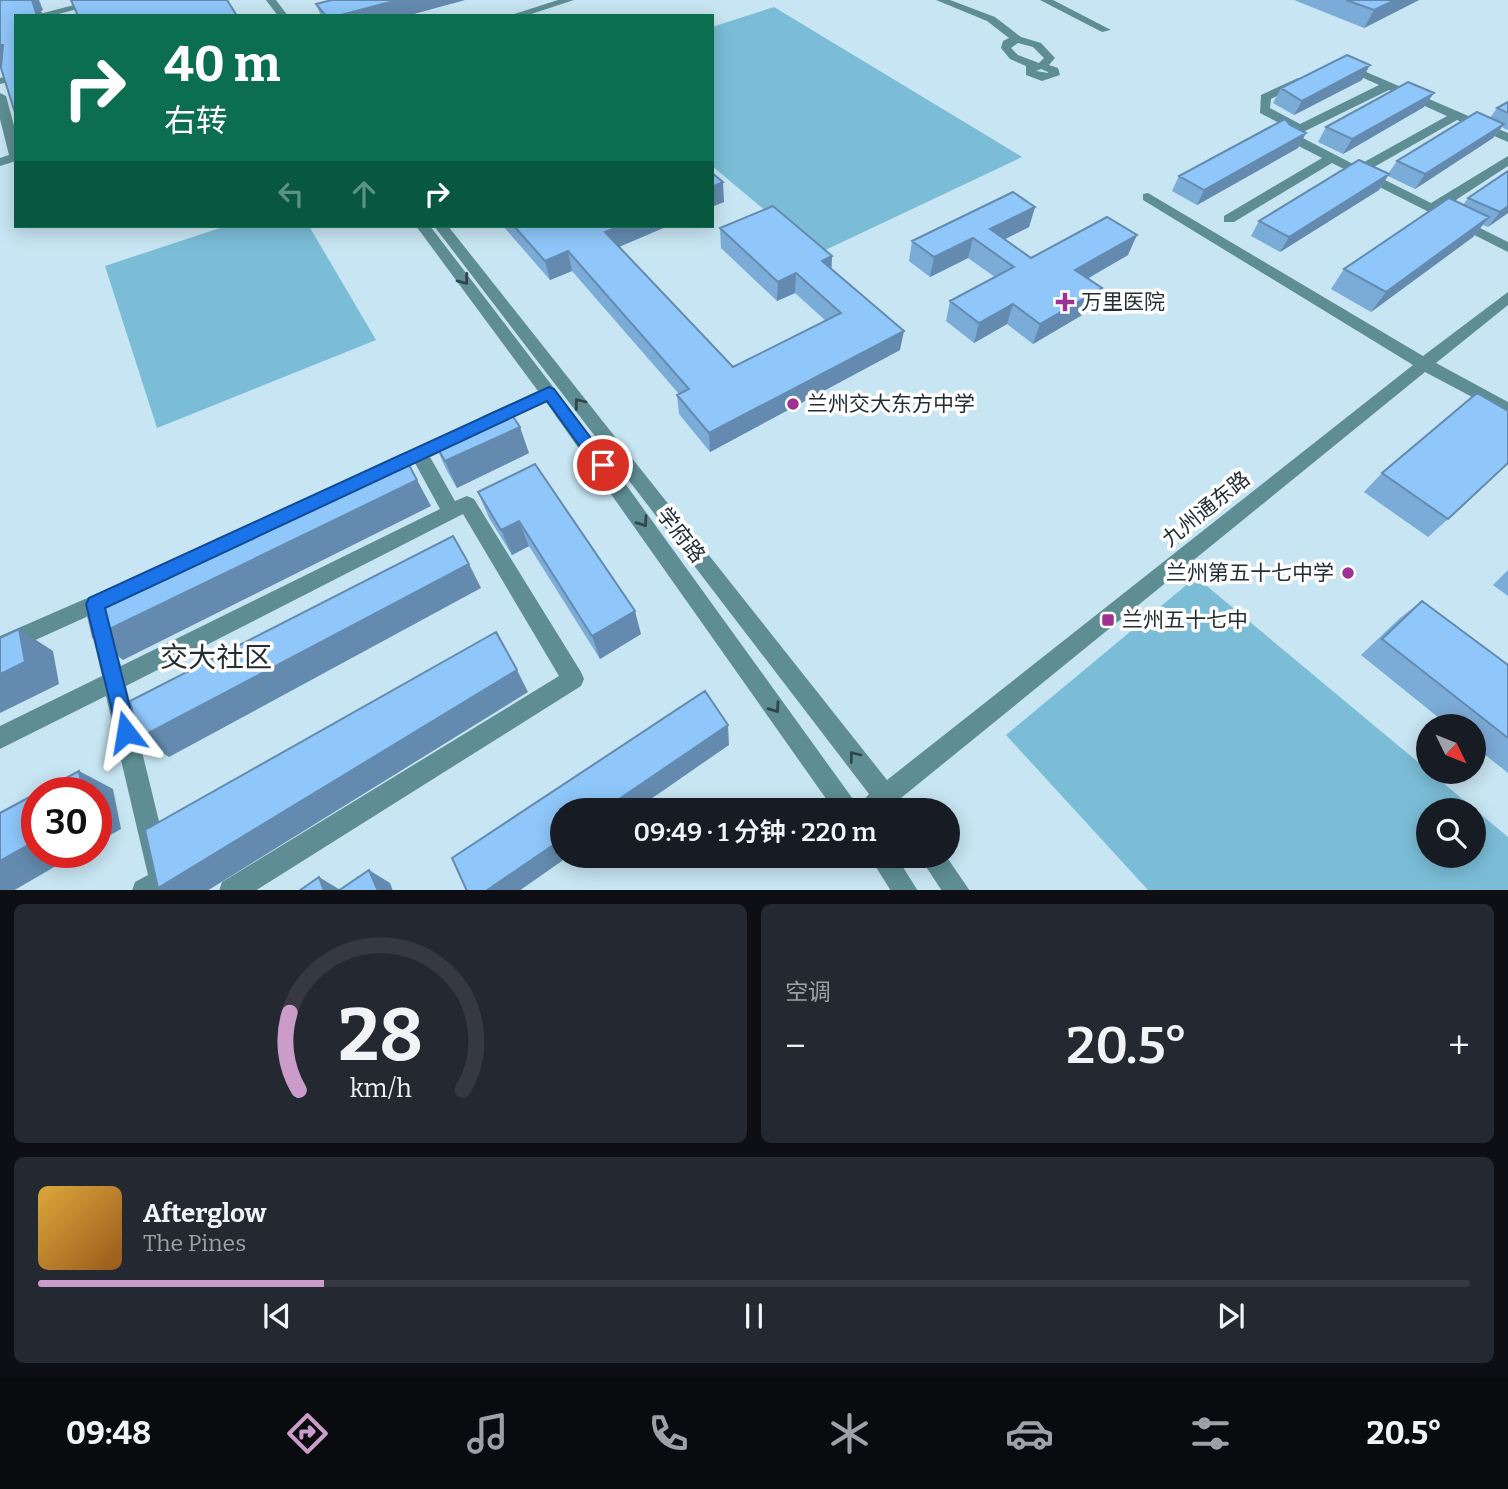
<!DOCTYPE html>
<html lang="zh">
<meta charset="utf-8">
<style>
:root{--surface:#171b24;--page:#242831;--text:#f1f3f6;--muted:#9ea1a6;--line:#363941;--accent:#cb9cca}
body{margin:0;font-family:Bitter,"Noto Sans SC",serif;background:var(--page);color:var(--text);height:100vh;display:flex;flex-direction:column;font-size:26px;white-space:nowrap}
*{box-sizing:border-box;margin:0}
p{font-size:23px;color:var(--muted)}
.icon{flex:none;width:38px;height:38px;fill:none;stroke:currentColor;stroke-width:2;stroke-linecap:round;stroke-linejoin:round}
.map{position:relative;height:890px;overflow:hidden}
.drawer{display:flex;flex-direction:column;gap:14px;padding:14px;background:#0d0f14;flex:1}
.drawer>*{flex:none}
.top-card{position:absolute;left:14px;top:14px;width:700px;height:214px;border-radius:0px;box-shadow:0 4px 18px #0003;background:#0b6e4f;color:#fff;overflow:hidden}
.needle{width:46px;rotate:133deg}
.fabs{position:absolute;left:1416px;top:714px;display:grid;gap:14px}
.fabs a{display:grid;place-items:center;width:70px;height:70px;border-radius:50%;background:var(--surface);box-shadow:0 4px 18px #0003;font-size:35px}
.speed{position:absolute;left:21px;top:777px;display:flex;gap:14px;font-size:35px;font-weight:700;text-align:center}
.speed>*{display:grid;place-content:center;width:91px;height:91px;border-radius:50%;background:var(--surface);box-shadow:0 4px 18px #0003;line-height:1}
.speed .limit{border:10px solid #d22;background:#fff;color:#111}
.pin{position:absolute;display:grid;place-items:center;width:60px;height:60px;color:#fff;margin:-30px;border:4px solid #fff;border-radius:50%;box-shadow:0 2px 7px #0007}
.me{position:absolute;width:77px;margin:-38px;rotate:346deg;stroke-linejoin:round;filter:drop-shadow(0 0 5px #0008)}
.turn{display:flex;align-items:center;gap:24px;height:147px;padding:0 35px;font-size:32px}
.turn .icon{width:91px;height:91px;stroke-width:2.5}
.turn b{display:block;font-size:49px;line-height:60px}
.lanes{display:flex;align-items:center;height:66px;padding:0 35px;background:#0003;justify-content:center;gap:35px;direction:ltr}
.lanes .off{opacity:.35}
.big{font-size:52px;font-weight:600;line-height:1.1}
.drawer .tile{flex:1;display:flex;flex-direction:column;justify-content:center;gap:10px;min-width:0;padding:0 24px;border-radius:10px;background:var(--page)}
.drawer .dial{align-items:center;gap:0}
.dial svg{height:182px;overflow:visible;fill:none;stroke:var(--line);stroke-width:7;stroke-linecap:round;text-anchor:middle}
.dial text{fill:var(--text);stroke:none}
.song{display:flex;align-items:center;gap:21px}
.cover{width:84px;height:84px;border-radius:10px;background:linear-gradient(135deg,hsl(40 70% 55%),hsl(30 70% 35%))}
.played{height:7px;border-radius:4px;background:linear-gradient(90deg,var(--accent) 20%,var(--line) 20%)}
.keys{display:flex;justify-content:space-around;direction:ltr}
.heat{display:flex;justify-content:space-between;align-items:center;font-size:38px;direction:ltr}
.drawer .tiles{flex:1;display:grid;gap:14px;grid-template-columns:1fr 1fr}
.tile:last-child{grid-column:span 2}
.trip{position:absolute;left:550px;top:798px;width:410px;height:70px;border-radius:35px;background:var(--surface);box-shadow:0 4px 18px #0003;font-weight:600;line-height:70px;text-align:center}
.menu{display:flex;height:112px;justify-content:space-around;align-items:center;background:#090b0e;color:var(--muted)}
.menu .icon{width:49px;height:49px}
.menu .selected{color:var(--accent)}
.menu b{font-size:32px;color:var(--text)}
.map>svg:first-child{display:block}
.green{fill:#7bbdd7;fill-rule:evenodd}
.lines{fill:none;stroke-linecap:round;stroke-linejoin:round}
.minor{fill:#5e8e93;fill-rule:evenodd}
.wall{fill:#7babd7}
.shaded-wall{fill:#648baf}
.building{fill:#8fc7fa;stroke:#648baf;stroke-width:2}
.oneway{stroke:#31464b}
.route{fill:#1a73e8;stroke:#114b97;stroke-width:2}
.poi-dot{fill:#9d3294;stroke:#fff;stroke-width:2.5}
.labels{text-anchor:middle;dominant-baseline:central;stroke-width:7;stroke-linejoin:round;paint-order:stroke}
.poi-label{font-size:21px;fill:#222e33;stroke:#fff;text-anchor:start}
.street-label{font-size:21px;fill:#222e33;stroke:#fff}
.near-neighbourhood-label{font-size:28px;fill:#222e33;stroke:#fff}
</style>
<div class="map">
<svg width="1508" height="891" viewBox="0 0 1508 891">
<rect width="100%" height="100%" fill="#c7e5f2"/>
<path class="green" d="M774,7L1022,157L817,254L712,166V27Z
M226,226H309L376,340L157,428L105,266Z
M1196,577L1508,837V890H1148L1006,735ZM1428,810H1474V856H1428Z"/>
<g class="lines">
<path class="minor" d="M93,0H111L51,16H32Z
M266,0H276L288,16H278Z
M558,0H574L525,16H508Z
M936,0H950L995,17L1021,37L1041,43L1055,58L1049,65L1058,68L1060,75L1042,81L1026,75V66L1010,59L1001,48L1003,41L1009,38L987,21ZM1018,43L1033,47L1044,58L1039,63L1018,55L1011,48ZM1041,69L1048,72V73L1036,71Z
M1040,0H1053L1111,30L1102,32Z
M1343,62L1508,133V142L1457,120L1367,171L1431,203L1508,156V166L1442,209L1508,242V252L1332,163L1234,222H1224V216L1322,158L1283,138V132L1291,129L1260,113L1261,95L1298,78H1306V82L1271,99L1270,108L1300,124L1379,85L1339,67L1337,65ZM1389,90L1447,116L1357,166L1297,135Z
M16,74V80L0,84V78Z
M0,93L6,96L16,133V161L0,166V158L9,155L0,119Z
M1148,193L1423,356L1508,292V305L1436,363L1508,402V416L1425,372L901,798L908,810H834L546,402L495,426H483L480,421L483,416L538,391L416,226H430L593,439L858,806L869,794L434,226H448L887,780L1413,365L1143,200V194Z
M457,429L463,431L466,436L463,441L430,457L455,501L467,496L474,499L581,672L584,679L581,686L255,891H219L222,882L559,676L463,514L126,686L176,891H132L135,882L148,875L106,696L0,749V726L102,676L90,624L93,617L100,615L107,617L121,666L440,509L415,463L384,477L378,475L375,470L378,465Z
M108,589L115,592L118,598L115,604L0,656V636Z
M869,856H896L918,891H891Z
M919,856H946L970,891H942Z"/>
</g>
<path class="wall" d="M330,0H465L406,16H321L316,4Z
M1294,0H1419L1364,28Z
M1362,80L1294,115L1273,103L1281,88Z
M1508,102V129L1507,130L1502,127L1493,138L1415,189L1388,176L1379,190L1280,252L1251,236L1259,221L1388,174L1397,161L1490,118L1497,108Z
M1424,107L1343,154L1318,142L1326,127Z
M1290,125L1306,133L1298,148L1197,205L1172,191L1179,176Z
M1468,198L1508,213L1488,227L1483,225L1473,237L1371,312L1331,289L1344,269L1463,205Z
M1035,207L1029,227L1005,239L1031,258L1128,255L1088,278L1102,288L1094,308L1033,344L1007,324L974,343L946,321L950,301L995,277L968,258L930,277L909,261L912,241Z
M503,226H668L619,247L733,367L826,321L795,293L777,301L721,248L720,228L832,256L831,269L900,350L710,452L679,414L677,395L679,394L572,271L550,280Z
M434,442L529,453L457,488L446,469Z
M535,464L641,634L600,659L529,546L512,555L489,518L478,492Z
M1382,473L1448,519L1428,537L1364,492Z
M1508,570V596L1493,585Z
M1422,601L1508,665V773L1474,746V726H1449L1361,655L1400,618Z"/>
<path class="shaded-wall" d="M19,0H39L43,10L41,11L44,16H37Z
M398,0H465L406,16H337Z
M1395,0H1419L1364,28L1374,10Z
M0,45H3L5,74L0,67Z
M1370,65L1362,80L1294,115L1302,101Z
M1434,93L1424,107L1343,154L1352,139Z
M1504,124L1493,138L1415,189L1425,174Z
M1306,133L1298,148L1197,205L1204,190Z
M1389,174L1379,190L1280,252L1289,237Z
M723,182L724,202L712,207V187Z
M1508,206V213L1488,227L1500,212Z
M1035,207L1029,227L987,248L990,229Z
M1489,217L1473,237L1371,312L1386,292Z
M619,226H668L609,251L605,232Z
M1137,235L1128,255L1068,290L1075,270Z
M973,238L968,258L930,277L934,257Z
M568,251L572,271L550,280L545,261Z
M832,256L831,276L822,261Z
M796,273L795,293L777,301L778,282Z
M1102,288L1094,308L1033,344L1040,324Z
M1013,304L1007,324L974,343L979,323Z
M904,331L900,350L710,452L709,433Z
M520,427L529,453L457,488L445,461Z
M417,480L431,506L123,660L93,637Z
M519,521L529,546L512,555L501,530Z
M469,564L481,588L169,757L139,738Z
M635,611L641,634L600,659L592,636Z
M19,629L53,651L59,684L0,713V674Z
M517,670L528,692L207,891H165L158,888Z
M728,725L729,745L635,810H603Z
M79,771L113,789L121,829L96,843V793H83Z
M562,839V856H569L519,891H486Z
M37,840V852H80L13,891H0V861Z
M369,870L390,883L393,891H378Z
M319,877L342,891H324Z"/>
<path class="building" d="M0,0H32L37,16H16V116L1,68L3,45H0Z
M71,0H227L237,16H78Z
M332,0H398L337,16H326L316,4Z
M1346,0H1395L1374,10Z
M529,13L533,16H519Z
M1347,55L1370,65L1302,101L1281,88Z
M1408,82L1434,93L1352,139L1326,127Z
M1508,102V113L1497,108Z
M1477,112L1504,124L1425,174L1397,161Z
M1285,119L1290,125L1306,133L1204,190L1179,176Z
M1359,160L1389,174L1289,237L1259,221Z
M1508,171V206L1500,212L1468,198Z
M712,173L723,182L712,187Z
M1013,192L1035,207L990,229L1031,258L1107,217L1137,235L1075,270L1102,288L1040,324L1013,304L979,323L950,301L1014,267L973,238L934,257L912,241Z
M1449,198L1489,217L1386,292L1344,269Z
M773,206L832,256L822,261L904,331L709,433L677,395L689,389L568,251L545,261L514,226H619L605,232L733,367L841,313L796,273L778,282L720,228Z
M1477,393L1508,411V463L1448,519L1382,473Z
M508,409L520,427L445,461L434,442Z
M403,454L417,480L93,637L85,603Z
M535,464L635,611L592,636L519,521L501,530L478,492Z
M453,536L469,564L139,738L130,701Z
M1422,601L1508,665V738L1382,639Z
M19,629L25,662L0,674V638Z
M496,632L517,670L158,888L145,830Z
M705,691L728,725L603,810H562V839L486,891H467L452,858Z
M79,771L83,793H38Z
M37,793V840L0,861V813Z
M369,870L378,891H338Z
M319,877L324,891H299Z"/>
<defs><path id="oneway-chevron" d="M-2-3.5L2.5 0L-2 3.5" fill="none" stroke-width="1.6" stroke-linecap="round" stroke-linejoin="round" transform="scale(1.75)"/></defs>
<g class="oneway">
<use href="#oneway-chevron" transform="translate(464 280) rotate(53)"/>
<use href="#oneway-chevron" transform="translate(579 403) rotate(-128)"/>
<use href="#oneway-chevron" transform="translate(643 522) rotate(55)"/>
<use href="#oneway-chevron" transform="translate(775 708) rotate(55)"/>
<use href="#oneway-chevron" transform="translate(854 756) rotate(-128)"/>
</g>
<path class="route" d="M549,387L554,389L608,461V470H597L547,401L105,608L136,732L133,739L126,742L119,739L86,604L89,598Z"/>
<g class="poi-dot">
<path d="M1061.5 291.5h7v7h7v7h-7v7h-7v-7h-7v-7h7z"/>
<circle cx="793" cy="404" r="7"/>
<circle cx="1348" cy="573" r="7"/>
<rect x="1101" y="613" width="14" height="14" rx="3.5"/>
</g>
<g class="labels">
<g class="poi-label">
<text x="1081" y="302">万里医院</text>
<text x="807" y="404">兰州交大东方中学</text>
<text x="1334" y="573" text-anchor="end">兰州第五十七中学</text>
<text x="1122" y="620">兰州五十七中</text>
</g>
<g class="street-label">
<text transform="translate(1206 509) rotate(-39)">九州通东路</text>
<text transform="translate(681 535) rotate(52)">学府路</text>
</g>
<g class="near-neighbourhood-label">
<text x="216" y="657">交大社区</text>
</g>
</g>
</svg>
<div class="fabs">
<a><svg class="needle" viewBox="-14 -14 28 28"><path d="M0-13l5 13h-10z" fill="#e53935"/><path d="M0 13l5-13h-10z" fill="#9ea1a6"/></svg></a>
<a><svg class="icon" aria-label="search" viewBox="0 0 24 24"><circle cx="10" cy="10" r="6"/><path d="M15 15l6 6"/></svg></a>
</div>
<div class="speed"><div class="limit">30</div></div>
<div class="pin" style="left:603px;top:465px;background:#d93025"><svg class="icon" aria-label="arrive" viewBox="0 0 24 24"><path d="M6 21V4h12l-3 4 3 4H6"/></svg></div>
<svg class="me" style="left:126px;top:732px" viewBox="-20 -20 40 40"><path d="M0-17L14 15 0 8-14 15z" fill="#1a73e8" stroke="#fff" stroke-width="4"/></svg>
<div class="trip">09:49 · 1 分钟 · 220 m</div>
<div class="top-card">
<div class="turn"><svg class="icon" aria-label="right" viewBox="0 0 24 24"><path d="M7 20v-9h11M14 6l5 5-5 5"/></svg><div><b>40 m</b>右转</div></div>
<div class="lanes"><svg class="icon off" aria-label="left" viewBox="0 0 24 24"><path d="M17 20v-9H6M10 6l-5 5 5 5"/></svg><svg class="icon off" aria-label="ahead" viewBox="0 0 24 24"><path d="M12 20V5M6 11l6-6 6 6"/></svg><svg class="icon" aria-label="right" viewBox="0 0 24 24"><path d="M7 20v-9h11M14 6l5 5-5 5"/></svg></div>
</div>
</div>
<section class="drawer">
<div class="tiles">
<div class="tile dial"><svg viewBox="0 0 100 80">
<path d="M14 69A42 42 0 1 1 86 69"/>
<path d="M14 69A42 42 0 0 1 10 35" stroke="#cb9cca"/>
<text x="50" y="56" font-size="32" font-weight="700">28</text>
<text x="50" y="72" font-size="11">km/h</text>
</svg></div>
<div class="tile"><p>空调</p>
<div class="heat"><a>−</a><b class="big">20.5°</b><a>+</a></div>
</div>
<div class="tile">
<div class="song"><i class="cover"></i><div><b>Afterglow</b><p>The Pines</p></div></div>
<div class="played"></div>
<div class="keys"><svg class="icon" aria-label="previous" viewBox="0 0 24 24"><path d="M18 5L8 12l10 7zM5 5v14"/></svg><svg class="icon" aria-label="pause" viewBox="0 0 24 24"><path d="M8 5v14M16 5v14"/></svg><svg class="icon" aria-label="next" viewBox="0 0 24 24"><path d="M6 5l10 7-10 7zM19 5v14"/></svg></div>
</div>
</div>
</section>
<nav class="menu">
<b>09:48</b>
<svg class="icon selected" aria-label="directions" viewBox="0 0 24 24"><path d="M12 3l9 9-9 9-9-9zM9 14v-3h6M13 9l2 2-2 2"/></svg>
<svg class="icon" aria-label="music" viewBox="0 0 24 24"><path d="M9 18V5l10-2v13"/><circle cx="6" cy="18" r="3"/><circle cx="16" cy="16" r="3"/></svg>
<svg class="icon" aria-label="phone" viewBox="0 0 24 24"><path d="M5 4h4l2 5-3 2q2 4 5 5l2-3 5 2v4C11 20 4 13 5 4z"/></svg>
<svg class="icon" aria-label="climate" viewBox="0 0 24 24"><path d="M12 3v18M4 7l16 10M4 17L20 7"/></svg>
<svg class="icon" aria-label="car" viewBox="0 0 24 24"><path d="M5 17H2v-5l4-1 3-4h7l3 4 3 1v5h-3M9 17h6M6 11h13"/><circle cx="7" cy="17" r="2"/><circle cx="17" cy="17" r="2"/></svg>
<svg class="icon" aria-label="filters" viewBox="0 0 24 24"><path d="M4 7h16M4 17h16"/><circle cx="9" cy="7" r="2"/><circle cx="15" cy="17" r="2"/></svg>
<b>20.5°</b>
</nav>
